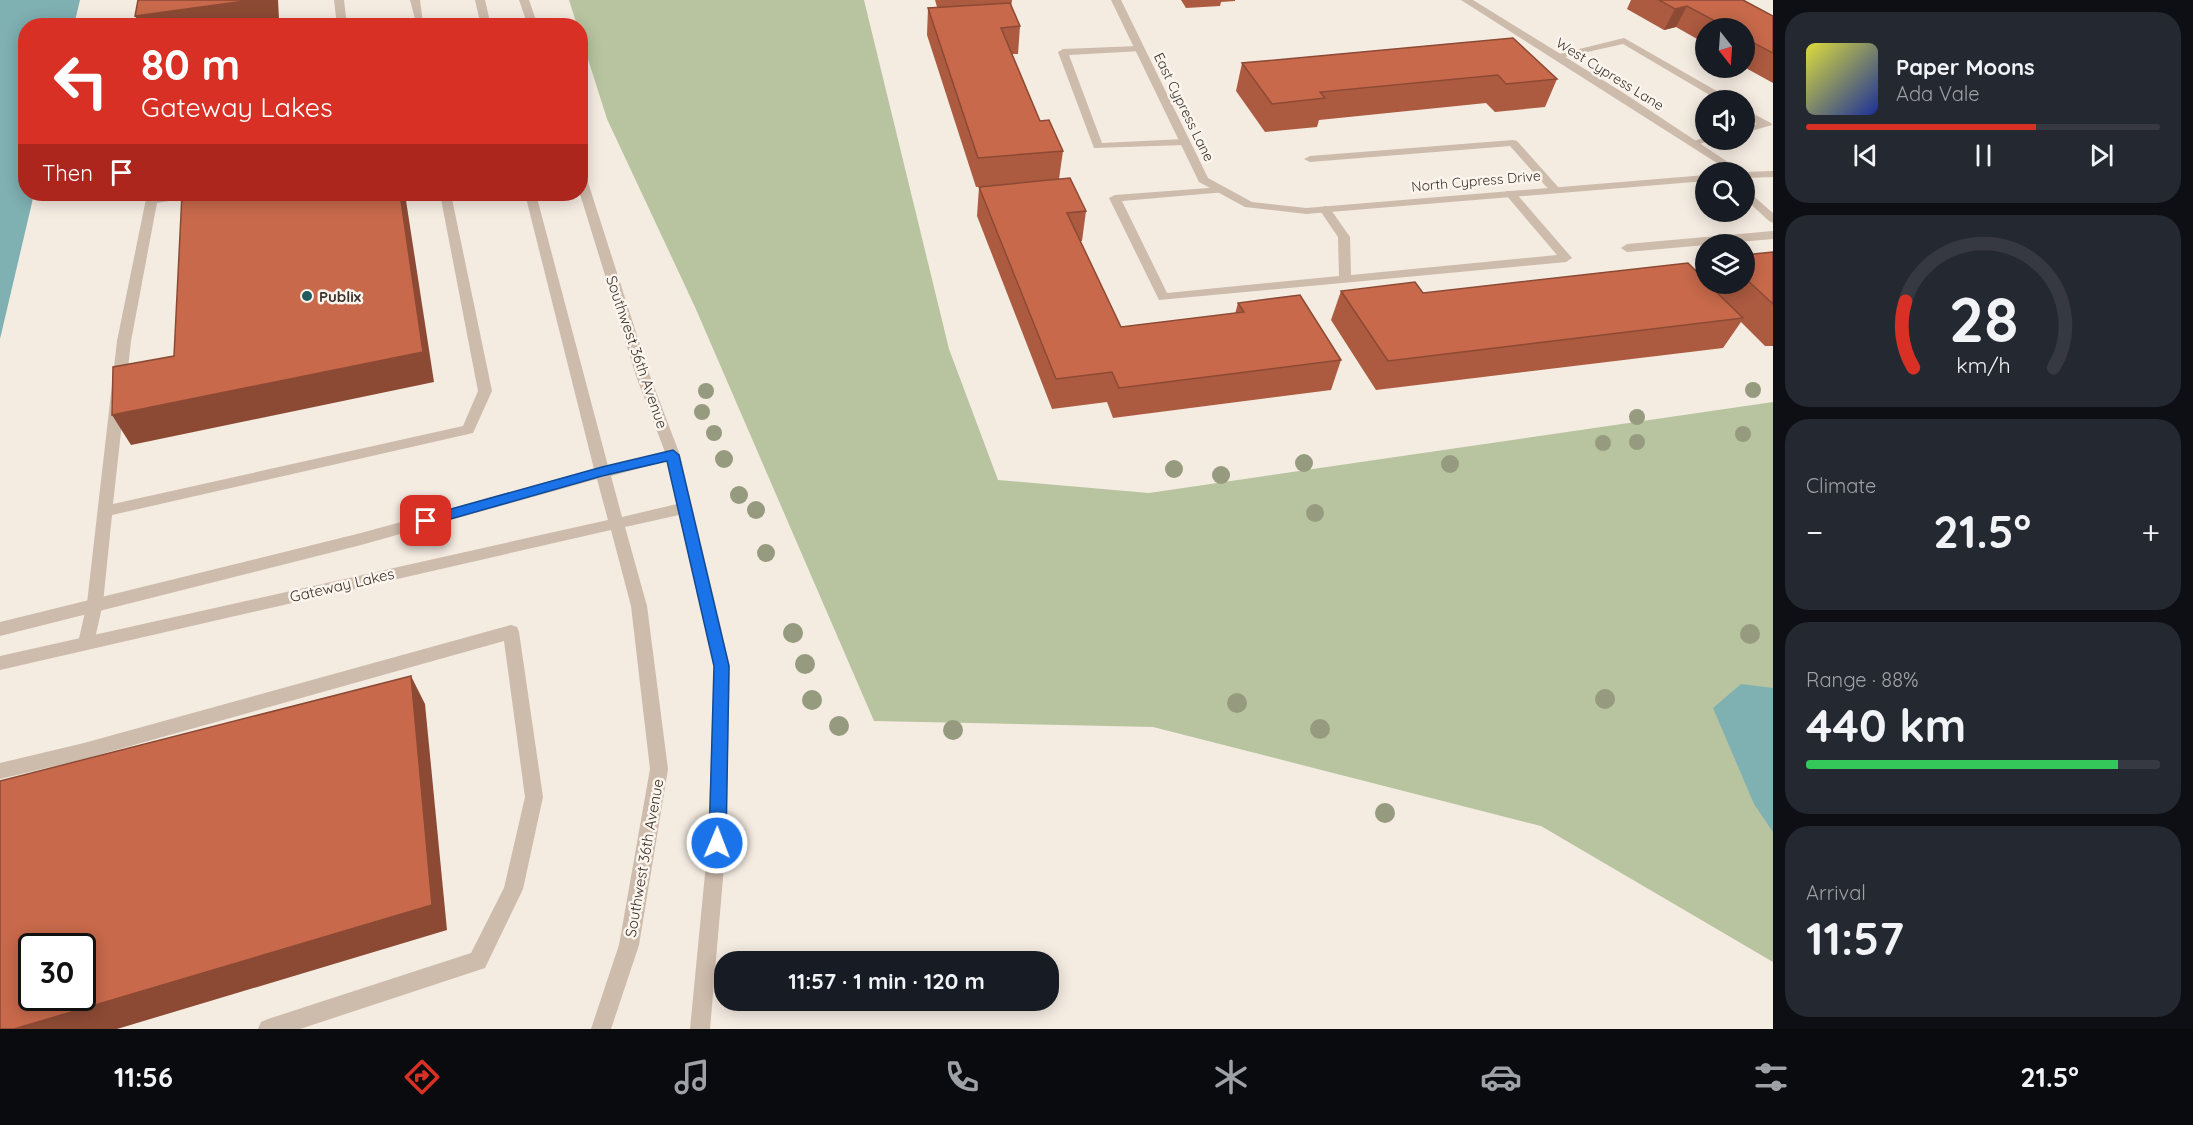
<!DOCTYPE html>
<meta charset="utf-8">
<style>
:root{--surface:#171b24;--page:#242831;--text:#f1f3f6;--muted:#9ea1a6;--line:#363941;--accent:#d93025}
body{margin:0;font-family:Quicksand,sans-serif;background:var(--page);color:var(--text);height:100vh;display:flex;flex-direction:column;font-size:22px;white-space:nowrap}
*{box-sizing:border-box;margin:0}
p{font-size:20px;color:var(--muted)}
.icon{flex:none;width:33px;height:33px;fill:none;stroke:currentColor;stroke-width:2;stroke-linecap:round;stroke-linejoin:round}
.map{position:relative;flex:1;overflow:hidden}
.details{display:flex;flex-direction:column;gap:12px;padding:12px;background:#0d0f14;width:420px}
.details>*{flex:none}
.top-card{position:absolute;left:18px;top:18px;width:570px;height:183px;border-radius:24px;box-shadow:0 3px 15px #0003;background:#d93025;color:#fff;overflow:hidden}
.needle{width:39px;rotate:163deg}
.controls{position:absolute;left:1695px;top:18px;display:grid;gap:12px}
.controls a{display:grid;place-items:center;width:60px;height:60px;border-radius:50%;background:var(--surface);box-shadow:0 3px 15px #0003;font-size:30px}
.speed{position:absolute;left:18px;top:933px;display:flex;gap:12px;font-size:30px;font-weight:700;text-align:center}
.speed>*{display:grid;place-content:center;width:78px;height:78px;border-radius:50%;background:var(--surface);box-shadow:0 3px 15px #0003;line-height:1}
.speed .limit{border:3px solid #111;border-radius:9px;background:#fff;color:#111}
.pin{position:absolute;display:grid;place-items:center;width:51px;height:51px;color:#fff;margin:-26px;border-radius:12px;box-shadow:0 3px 9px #0006}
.me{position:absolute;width:66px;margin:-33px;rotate:1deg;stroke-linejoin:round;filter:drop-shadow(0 0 4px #0008)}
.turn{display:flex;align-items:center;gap:21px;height:126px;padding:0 24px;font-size:27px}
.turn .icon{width:78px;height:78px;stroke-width:2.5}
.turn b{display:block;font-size:42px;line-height:51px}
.then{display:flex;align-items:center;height:57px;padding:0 24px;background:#0003;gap:12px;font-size:22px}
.big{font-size:45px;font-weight:700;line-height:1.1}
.details .tile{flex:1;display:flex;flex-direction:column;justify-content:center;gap:9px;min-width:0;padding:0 21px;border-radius:24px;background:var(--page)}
.details .dial{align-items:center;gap:0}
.dial svg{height:156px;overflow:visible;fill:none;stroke:var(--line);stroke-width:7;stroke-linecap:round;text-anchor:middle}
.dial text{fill:var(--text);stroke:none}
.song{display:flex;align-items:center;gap:18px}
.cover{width:72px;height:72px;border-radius:9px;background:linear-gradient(135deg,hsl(60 70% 55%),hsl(230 70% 35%))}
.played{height:6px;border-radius:3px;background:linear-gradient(90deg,var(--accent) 65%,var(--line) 65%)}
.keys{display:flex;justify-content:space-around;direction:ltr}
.heat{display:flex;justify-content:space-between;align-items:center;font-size:33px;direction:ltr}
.charge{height:9px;border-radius:4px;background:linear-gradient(90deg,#34c759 88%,var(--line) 0)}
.trip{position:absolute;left:714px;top:951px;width:345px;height:60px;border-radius:24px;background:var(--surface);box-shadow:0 3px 15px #0003;font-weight:700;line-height:60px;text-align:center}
.menu{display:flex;height:96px;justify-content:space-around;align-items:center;background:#090b0e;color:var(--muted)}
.menu .icon{width:42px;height:42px}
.menu .selected{color:var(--accent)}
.menu b{font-size:27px;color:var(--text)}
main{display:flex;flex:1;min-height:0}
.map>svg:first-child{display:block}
.green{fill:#b8c4a0}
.water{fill:#7fb0b2}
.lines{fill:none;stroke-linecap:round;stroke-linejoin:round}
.lane{fill:#cdbbac;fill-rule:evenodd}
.street{fill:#cdbbac;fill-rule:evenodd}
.tree{fill:#969b7f}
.wall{fill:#ac5a40}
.shaded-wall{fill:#8c4a34}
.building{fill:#c8694b;stroke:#8c4a34;stroke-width:1.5;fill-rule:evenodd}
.route{fill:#1a73e8;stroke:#114b97;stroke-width:1.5}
.poi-dot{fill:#1f5a5e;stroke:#fbf5ee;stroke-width:2}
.labels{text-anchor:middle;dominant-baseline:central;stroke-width:5;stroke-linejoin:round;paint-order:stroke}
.far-street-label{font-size:14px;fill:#3b302b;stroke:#fbf5ee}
.poi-label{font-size:15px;font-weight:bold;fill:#3b302b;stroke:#fbf5ee;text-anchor:start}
.street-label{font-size:15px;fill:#3b302b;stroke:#fbf5ee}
</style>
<main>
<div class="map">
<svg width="1773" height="1029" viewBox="0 0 1773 1029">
<rect width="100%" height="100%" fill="#f4ebe1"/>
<path class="green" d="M569,0H864L949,349L998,480L1149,493L1773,402V962L1541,826L1153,727L874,721L695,307L607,119L581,37L580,26L577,25Z"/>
<path class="water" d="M0,0H80L74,25L26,26V194H34L0,339Z
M1741,684L1773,688V832L1754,804L1713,708Z"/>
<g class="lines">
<path class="lane" d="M334,0H344L347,26H337Z
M410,0H420L423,23L387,26L415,19Z
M1624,38L1729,98L1730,100H1718L1623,44L1556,59L1551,56Z
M1139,46L1142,47V51L1069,55L1102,143L1184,139L1189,142L1184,145L1094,148L1058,52L1063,49Z
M1744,109L1771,123L1772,125L1744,133V127L1757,124L1744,117Z
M1706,137V140H1712L1693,146L1688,143Z
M1513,140L1517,141L1559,188V192H1551L1510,146L1310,162L1304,159L1310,156Z
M1222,187L1226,188V192L1122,201L1167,293L1339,276L1338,237L1319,209L1325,206L1329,207L1350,237L1351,275L1557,255L1506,195V191H1514L1572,258L1566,262L1159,300L1109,198L1115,195Z
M1744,188L1773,213V223L1769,221L1744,198Z
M147,194H158V196L199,194L193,197L157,203L131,341L113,504L463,426L478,391L440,194H451L492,391L473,433L112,515L103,603L94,643L92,648L86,650L80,648L78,643L87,603L117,341Z
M1773,231V239L1627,252L1621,248L1627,244Z
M511,625L517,627L519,632L543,797L523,889L485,968L300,1029H258L261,1022L268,1019L471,953L504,888L525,797L504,641L84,759L0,779V763L84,743Z"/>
<path class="street" d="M475,0H485L491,26H481Z
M519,0H529L538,26H528Z
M1111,0H1121L1208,178L1252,202L1306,208L1706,175V181L1306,214L1245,207L1199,182Z
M1461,0H1473L1622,92L1743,172L1773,171V177L1744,178V172H1731Z
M580,173L586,176L650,376L680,455L730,666L726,843L710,1029H690L708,843L714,666L679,515L625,527L647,606L668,769L639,945L611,1029H591L619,945L650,769L631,606L611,530L0,670V656L608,520L597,479L361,545L0,636V622L361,533L594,469L525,194H536L608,466L665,452L636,376L580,194ZM667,461L677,504L622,517L611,476Z"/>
</g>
<g class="tree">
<circle cx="1753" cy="390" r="8"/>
<circle cx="706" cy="391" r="8"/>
<circle cx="702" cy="412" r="8"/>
<circle cx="1637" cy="417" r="8"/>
<circle cx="714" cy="433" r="8"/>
<circle cx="1743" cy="434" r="8"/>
<circle cx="1637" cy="442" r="8"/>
<circle cx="1603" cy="443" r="8"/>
<circle cx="724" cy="459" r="9"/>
<circle cx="1304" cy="463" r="9"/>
<circle cx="1450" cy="464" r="9"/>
<circle cx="1174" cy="469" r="9"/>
<circle cx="1221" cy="475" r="9"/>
<circle cx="739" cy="495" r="9"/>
<circle cx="756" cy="510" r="9"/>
<circle cx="1315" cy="513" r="9"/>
<circle cx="766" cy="553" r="9"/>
<circle cx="793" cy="633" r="10"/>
<circle cx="1750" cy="634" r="10"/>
<circle cx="805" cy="664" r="10"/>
<circle cx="1605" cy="699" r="10"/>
<circle cx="812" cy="700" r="10"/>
<circle cx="1237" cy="703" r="10"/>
<circle cx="839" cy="726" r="10"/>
<circle cx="1320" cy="729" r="10"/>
<circle cx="953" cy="730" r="10"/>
<circle cx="1385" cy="813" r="10"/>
</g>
<path class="wall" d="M935,0H1012L1011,7L1020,26L1018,54H1012L1040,121L1063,151L1059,179L1086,211L1082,241H1080L1121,327L1235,314L1238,303L1341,360L1331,390L1113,418L1107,402L1052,409L977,216L979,187L1013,184L976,187L927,35L928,8L937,7Z
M1181,0H1235V1L1221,2L1220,6L1186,8Z
M1631,0H1743L1773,16V83L1744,67V28H1706V44L1676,27L1664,30L1627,9Z
M1513,38L1557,79L1545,107L1495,112L1486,103L1319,120L1317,127L1265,132L1236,91L1242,63Z
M1773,252V346H1765L1741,322L1723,348L1376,390L1331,320L1341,291L1423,293L1709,284H1744V255Z"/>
<path class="shaded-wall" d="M252,0H278L279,19L232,26H140L135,16Z
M1687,6L1676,27L1664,30L1675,9Z
M400,194H405L434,382L131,445L112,415Z
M411,676L425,704L447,930L117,1029H14Z"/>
<path class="building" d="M138,0H252L135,16Z
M1659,0H1743L1773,16V53L1744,38V28H1728L1687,6L1675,9Z
M1010,3L1020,26L1001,28L1040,121L1049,120L1063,151L978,158L928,8Z
M1513,38L1557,79L1506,84L1498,75L1320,92L1325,98L1272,104L1242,63Z
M1070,178L1086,211L1067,213L1121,327L1244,312L1238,303L1300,295L1341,360L1119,388L1112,372L1056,379L979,187Z
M182,194H400L423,352L112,415L113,367L174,356Z
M1773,252V304L1744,277V255Z
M1688,263L1706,281V284H1708L1743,318L1388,361L1341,291L1415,282L1423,293Z
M411,676L432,905L14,1029H0V781ZM32,946H82V998H32Z"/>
<path class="route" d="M673,450L679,455L729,666L726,843L723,848L717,851L711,848L709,843L714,666L667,461L602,476L426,526L419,521L426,516L602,467Z"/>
<circle class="poi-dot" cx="307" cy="296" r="6"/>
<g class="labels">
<g class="far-street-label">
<text transform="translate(1610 74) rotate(32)">West Cypress Lane</text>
<text transform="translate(1184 107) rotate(64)">East Cypress Lane</text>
<text transform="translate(1476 181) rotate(-5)">North Cypress Drive</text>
</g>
<g class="poi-label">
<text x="319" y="296">Publix</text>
</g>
<g class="street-label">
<text transform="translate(637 352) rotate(71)">Southwest 36th Avenue</text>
<text transform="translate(342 585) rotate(-13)">Gateway Lakes</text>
<text transform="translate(644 858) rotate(-80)">Southwest 36th Avenue</text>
</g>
</g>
</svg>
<div class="controls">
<a><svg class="needle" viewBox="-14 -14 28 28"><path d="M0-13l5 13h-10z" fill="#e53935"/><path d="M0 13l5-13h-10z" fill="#9ea1a6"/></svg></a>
<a><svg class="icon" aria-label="sound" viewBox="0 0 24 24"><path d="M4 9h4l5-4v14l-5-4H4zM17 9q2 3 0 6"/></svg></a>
<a><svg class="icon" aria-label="search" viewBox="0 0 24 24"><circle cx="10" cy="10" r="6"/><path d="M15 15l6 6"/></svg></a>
<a><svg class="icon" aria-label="layers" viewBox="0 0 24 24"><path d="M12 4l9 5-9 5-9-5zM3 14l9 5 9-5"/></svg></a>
</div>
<div class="speed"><div class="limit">30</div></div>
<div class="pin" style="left:426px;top:521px;background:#d93025"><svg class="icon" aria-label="arrive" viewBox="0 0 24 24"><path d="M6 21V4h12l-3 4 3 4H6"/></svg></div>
<svg class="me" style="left:717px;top:843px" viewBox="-20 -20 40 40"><circle r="17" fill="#1a73e8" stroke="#fff" stroke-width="3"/><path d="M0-11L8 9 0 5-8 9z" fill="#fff"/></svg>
<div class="trip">11:57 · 1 min · 120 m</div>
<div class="top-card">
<div class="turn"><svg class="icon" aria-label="left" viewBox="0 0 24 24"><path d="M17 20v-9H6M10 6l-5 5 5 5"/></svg><div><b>80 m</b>Gateway Lakes</div></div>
<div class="then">Then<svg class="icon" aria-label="arrive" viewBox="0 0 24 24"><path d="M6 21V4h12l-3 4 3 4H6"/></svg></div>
</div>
</div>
<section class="details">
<div class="tile">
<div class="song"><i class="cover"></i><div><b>Paper Moons</b><p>Ada Vale</p></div></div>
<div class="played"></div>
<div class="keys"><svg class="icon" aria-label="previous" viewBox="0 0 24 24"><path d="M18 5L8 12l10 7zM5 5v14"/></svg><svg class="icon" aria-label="pause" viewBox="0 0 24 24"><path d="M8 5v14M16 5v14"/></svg><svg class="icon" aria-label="next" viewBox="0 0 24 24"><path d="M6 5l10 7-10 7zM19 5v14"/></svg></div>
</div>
<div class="tile dial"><svg viewBox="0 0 100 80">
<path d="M14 69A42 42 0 1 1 86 69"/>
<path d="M14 69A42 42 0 0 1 10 35" stroke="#d93025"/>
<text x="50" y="56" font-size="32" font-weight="700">28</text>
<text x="50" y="72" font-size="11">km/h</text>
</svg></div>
<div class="tile"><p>Climate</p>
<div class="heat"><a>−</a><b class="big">21.5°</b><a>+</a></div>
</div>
<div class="tile"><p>Range · 88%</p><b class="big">440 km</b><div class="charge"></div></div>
<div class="tile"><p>Arrival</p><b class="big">11:57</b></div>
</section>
</main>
<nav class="menu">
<b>11:56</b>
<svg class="icon selected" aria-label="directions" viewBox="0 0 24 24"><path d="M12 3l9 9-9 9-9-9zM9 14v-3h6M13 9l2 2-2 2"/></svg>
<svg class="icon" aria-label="music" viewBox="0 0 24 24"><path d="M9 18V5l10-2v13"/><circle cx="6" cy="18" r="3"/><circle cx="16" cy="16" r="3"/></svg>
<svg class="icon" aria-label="phone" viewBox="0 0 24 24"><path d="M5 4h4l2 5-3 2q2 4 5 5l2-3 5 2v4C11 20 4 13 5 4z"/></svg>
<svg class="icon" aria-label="climate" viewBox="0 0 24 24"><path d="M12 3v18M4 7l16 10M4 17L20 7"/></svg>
<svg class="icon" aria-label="car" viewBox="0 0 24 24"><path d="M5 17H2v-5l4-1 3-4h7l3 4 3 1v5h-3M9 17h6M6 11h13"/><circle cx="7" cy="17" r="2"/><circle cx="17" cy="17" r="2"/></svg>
<svg class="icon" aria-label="filters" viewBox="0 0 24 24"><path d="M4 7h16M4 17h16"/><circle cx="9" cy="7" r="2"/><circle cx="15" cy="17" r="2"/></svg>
<b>21.5°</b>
</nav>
